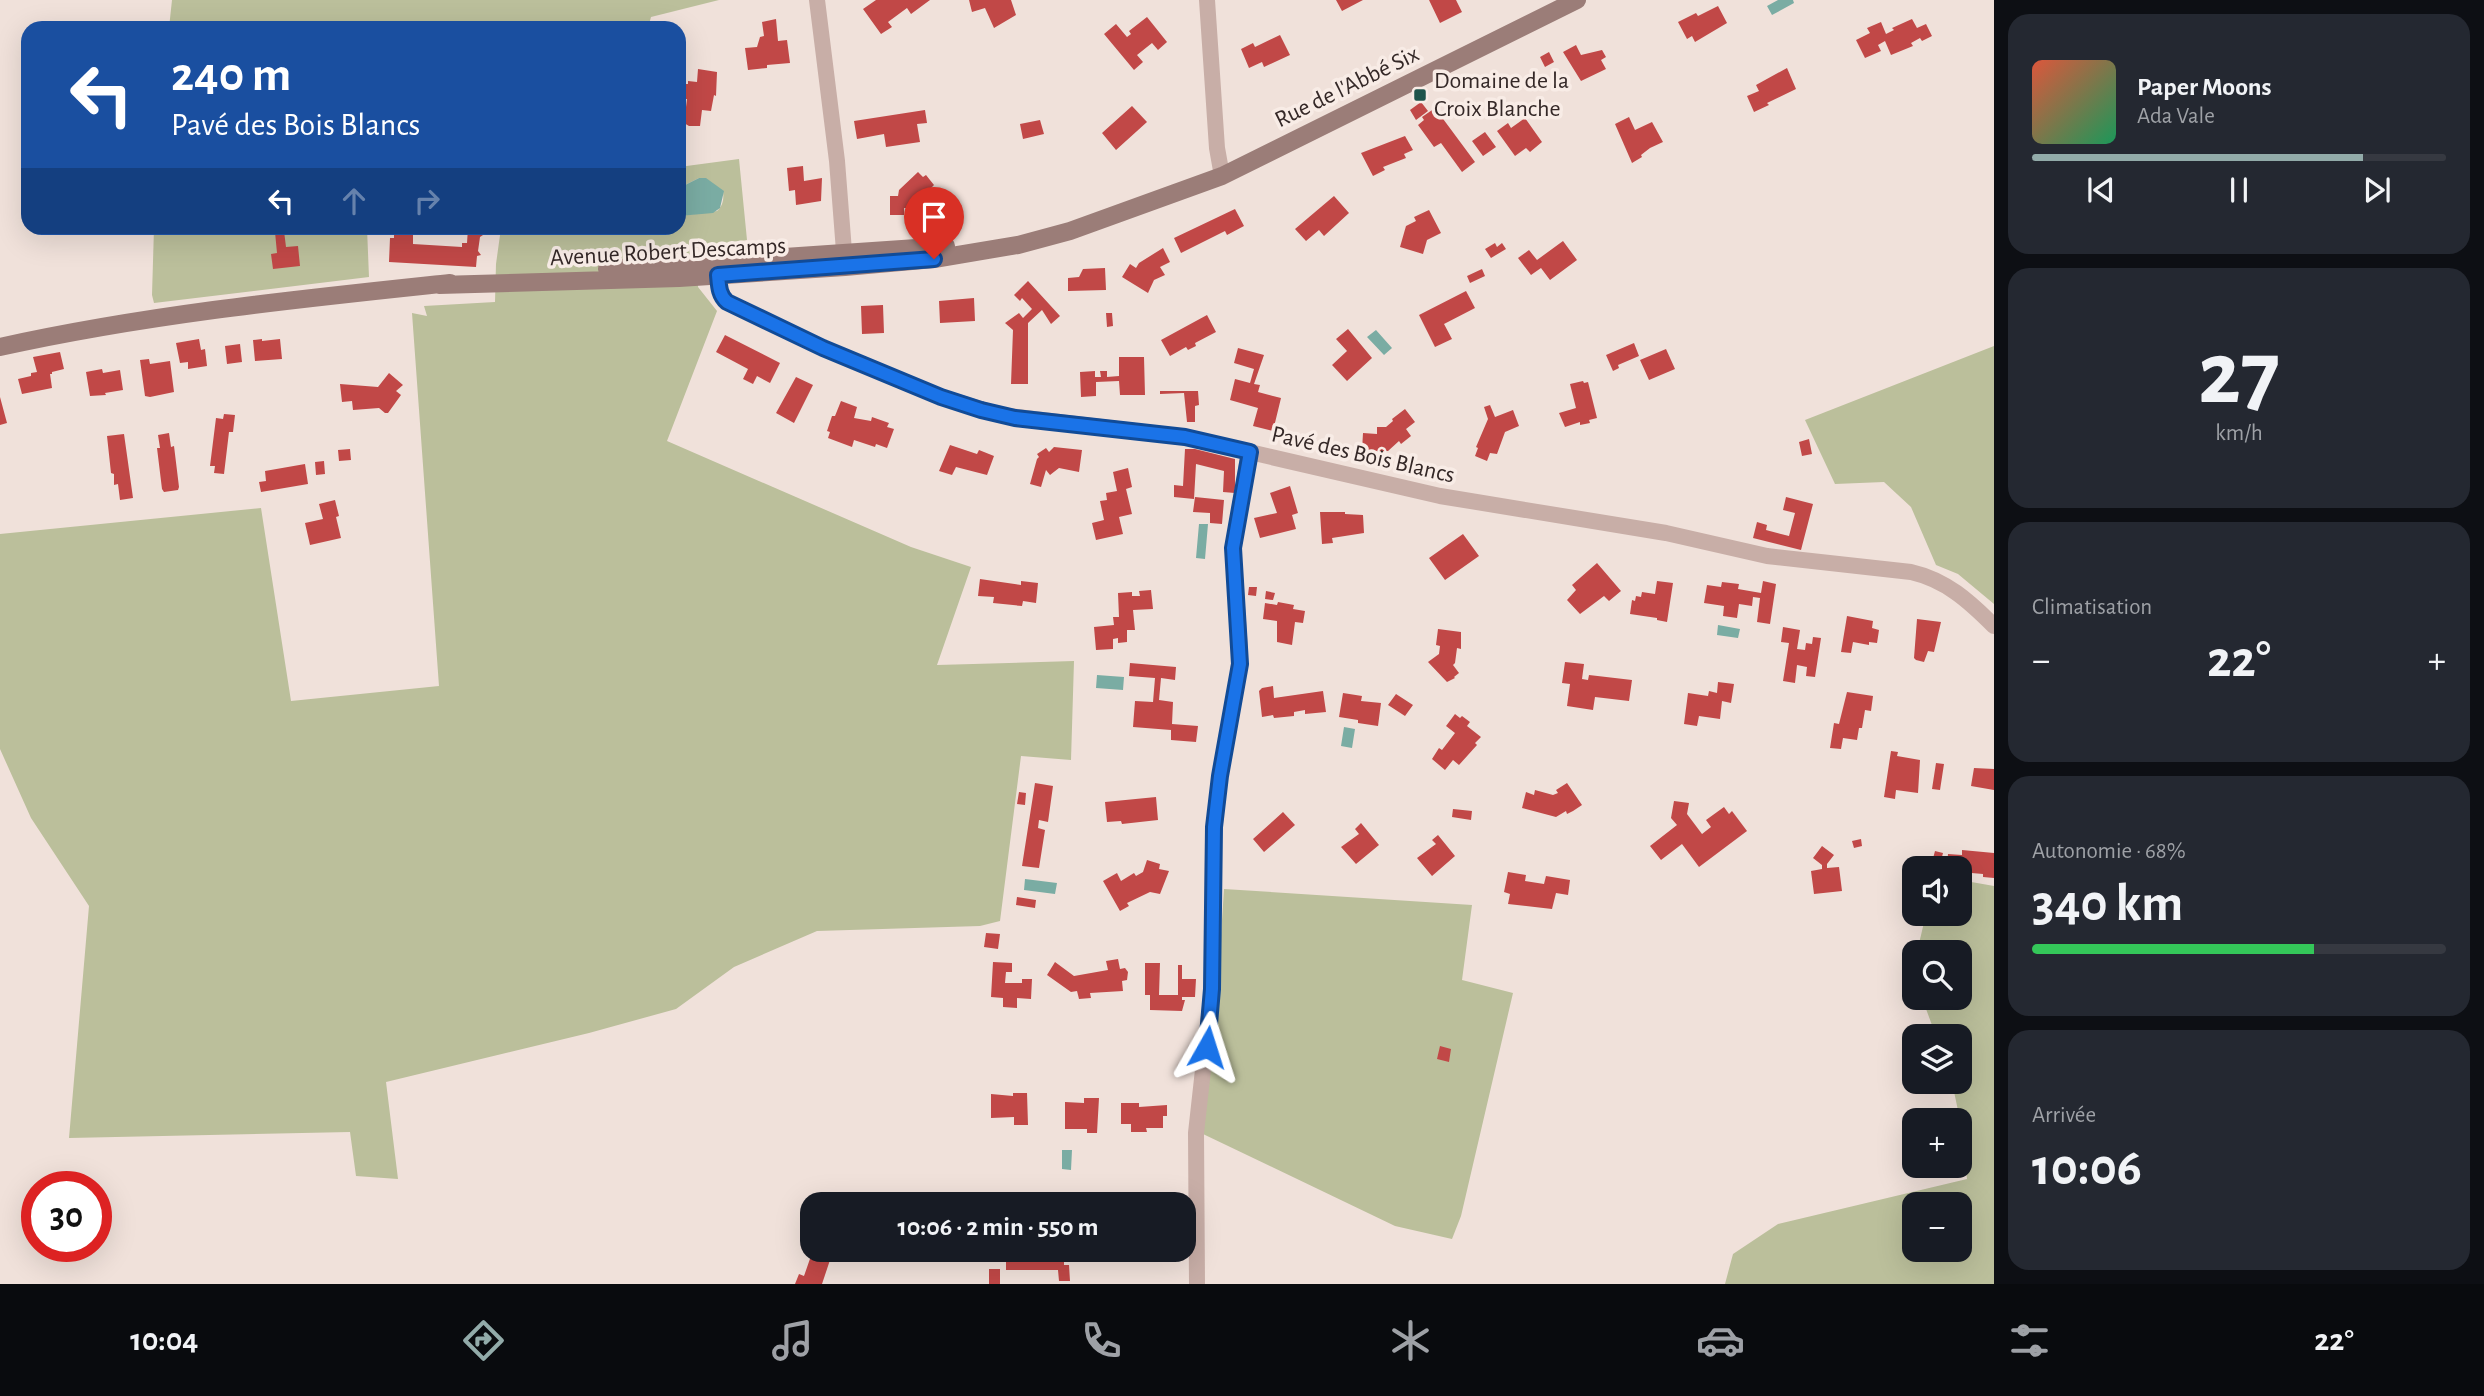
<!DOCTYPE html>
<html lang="fr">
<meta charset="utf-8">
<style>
:root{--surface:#171b24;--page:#242831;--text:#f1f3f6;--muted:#9ea1a6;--line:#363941;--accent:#92aba9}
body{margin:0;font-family:"Alegreya Sans",sans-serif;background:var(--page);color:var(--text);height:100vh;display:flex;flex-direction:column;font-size:26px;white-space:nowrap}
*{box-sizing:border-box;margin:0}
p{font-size:23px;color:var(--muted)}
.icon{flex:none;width:38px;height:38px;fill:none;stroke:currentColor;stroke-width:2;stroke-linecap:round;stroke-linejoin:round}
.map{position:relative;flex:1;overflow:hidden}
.sheet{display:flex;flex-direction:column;gap:14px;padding:14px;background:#0d0f14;width:490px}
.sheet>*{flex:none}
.top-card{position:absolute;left:21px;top:21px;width:665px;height:214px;border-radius:21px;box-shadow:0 7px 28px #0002;background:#1a4fa0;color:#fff;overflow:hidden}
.fabs{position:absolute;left:1902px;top:856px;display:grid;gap:14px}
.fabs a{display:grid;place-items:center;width:70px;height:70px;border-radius:14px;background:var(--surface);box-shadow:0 7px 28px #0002;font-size:35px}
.speed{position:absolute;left:21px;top:1171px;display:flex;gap:14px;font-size:35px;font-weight:700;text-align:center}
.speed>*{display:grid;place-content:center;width:91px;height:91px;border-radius:50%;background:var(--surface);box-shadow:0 7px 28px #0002;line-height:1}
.speed .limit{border:10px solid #d22;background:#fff;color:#111}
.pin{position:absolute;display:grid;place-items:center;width:60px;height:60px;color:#fff;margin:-72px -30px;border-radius:50% 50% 50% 0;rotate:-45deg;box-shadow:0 0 7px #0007}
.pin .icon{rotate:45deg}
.me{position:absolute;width:77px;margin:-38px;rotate:6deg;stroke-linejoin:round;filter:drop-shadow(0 0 5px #0008)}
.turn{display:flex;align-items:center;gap:24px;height:147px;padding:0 35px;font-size:32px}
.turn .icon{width:91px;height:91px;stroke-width:2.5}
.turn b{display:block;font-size:49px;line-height:60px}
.lanes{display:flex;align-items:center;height:66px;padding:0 35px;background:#0003;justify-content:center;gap:35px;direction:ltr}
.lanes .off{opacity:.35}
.big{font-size:52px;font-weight:700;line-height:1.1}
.sheet .tile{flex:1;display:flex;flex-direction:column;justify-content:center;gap:10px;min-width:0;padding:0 24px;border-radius:21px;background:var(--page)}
.sheet .dial{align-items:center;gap:0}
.dial b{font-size:91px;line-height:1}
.song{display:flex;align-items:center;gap:21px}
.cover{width:84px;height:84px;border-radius:10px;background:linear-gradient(135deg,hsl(10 70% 55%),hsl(150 70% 35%))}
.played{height:7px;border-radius:4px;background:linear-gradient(90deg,var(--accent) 80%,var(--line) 80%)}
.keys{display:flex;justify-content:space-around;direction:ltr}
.heat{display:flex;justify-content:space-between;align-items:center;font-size:38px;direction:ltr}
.charge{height:10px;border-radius:5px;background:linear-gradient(90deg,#34c759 68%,var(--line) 0)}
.trip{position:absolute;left:800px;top:1192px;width:396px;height:70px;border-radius:21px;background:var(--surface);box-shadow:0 7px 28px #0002;font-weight:700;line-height:70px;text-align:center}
.tabs{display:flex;height:112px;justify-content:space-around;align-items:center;background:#090b0e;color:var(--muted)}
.tabs .icon{width:49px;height:49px}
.tabs .selected{color:var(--accent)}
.tabs b{font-size:32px;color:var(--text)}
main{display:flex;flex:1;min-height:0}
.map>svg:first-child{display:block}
.green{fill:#bbbf9b;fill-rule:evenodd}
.water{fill:#7aaca3}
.building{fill:#c14847}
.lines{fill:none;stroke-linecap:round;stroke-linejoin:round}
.minor{stroke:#c8aea7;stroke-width:16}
.secondary{stroke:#9b7d78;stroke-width:18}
.route-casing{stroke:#114b97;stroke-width:18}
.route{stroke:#1a73e8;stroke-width:12}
.poi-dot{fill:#1e544b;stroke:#f8ece6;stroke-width:2.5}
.labels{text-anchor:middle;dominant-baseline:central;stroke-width:7;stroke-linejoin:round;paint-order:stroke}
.poi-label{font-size:24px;fill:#342827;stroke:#f8ece6;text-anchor:start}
.street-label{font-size:24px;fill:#342827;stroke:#f8ece6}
</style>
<main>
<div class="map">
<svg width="1994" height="1284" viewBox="0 0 1994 1284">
<rect width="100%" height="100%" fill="#f0e1da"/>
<path class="green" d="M172,0H719L651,17L648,28H169Z
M739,159L747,240L698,247V287L717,311L667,441L911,547L971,567L937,665L1074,661L1071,760L1021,756L1000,921L980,926L817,931L734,967L676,1009L589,1033L386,1082L398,1179L356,1176L350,1132L69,1138L89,906L31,818L0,749V534L261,508L291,701L439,686L412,313L427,316L424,306L495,302L496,264L501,228H679V216L717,211C723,206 724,199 723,191L699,178L679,188V167Z
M154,228H367L369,277L154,303L152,295Z
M1994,346V604L1958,574L1936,565L1911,507L1884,482L1835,484L1805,420Z
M1960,880L1994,886V1284H1725L1733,1254L1778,1224L1967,1179L1960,1120L1952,1082H1960V1036H1936L1922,998H1960V952H1917L1926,914H1960ZM1914,1204H1960V1250H1914Z
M1224,889L1472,905L1462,980L1513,993L1461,1216L1452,1239L1395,1226L1203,1134L1216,1013Z"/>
<path class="water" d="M1778,0H1793L1794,3L1772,15L1767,6Z
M699,178H706L724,191L720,208L713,213L679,216V188Z
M1376,330L1392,348L1384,355L1367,337Z
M1199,524H1208L1205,559L1196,558Z
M1718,625L1740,629L1738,638L1717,635Z
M1097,675L1124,677L1123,690L1096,688Z
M1344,727L1355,729L1352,748L1341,746Z
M1025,879L1057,883L1055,894L1024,890Z
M1062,1150H1072L1071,1170L1062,1169Z"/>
<path class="building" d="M876,0H930L911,14L907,8L888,22L892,27L881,34L863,9Z
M969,0H1011L1016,15L994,28L985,8L972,12Z
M1336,0H1363L1342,11Z
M1429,0H1456L1462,12L1440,23Z
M1718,6L1727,23L1695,42L1692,36L1687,39L1678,22L1696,13L1698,16Z
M1147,17L1167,42L1158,50L1152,43L1137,55L1143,62L1134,70L1104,34L1116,24L1127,37L1131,34L1129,31Z
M776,19L778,41L787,40L790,63L767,65V68L748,70L745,48L757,47L760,37L764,36L762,22Z
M1912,19L1917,28L1926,24L1932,36L1922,41L1920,38L1911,43L1913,46L1891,55L1885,41L1878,45L1881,51L1865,58L1856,40L1870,33L1867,28L1881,22L1886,34L1894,30L1892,28Z
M1280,35L1290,55L1264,67L1262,62L1249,68L1241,49L1253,43L1255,47Z
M1576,45L1581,55L1602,50L1606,57L1601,60L1606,69L1581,81L1563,52Z
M1549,52L1554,62L1545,67L1540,57Z
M679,66L684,81L682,84H688V81L697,82L698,69L717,72L716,96L714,95L711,111L702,110L700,126H689L684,123L687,99H683V92H679Z
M1787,68L1796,89L1767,103L1769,105L1754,112L1747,96L1759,91L1756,85Z
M1421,102L1428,111L1416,120L1410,110Z
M1132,106L1147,122L1116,150L1102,133Z
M1435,108L1475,162L1462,172L1441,143L1434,147L1418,125L1424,120L1422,117Z
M925,110L927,123L917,124L920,142L886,147L884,134L857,139L854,121Z
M1629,117L1635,130L1652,122L1663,142L1650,148L1641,155L1642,157L1632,163L1615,124Z
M1525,118L1542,142L1530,152L1526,148L1515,156L1497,131L1508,123L1511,128Z
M1040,120L1044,134L1023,139L1020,124Z
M1485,132L1496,147L1483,156L1472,141Z
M1405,136L1413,150L1404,154L1406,158L1383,167L1385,170L1373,176L1361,153Z
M803,166L804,181L822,178L821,201L796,205L795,190L789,191L787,168Z
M918,172L923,177L926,175L934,185L924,195L921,192L915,197L919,201V208H904V215H890V196H898L899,190Z
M1334,196L1349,213L1324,236L1319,230L1306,241L1295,229Z
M1235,209L1244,226L1227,235L1225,231L1181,253L1174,238Z
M1429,210L1441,233L1427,240L1423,254L1400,247L1406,226L1416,221L1414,217Z
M394,228H413V244L462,247V243H467L468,228H481L480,232L483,235L480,237L478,251L481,255L477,256L476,267L389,262L390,238H394Z
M284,231L286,247L298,246L300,266L273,269L271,254L277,253L275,232Z
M1563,241L1577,260L1550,280L1541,268L1531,275L1518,258L1529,250L1537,260Z
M1495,243L1497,247L1502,243L1506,249L1491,258L1485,249Z
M1163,248L1170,262L1160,267L1165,275L1154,280L1148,293L1122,277L1130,264L1136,268L1139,263Z
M1105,268L1106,290L1068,291V278L1079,277L1083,269Z
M1482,269L1485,276L1470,283L1467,276Z
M1028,281L1060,316L1051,324L1042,310L1028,323V384H1011L1013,330L1005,323L1019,313L1023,318L1032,309L1022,298L1020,301L1014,295Z
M1466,291L1475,308L1444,324L1452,339L1435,347L1419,315Z
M974,298L975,321L940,323L939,301Z
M883,305L884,333L862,334L861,306Z
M1106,313H1112L1113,326L1107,327Z
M1207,315L1216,332L1195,343L1196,346L1188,350L1186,347L1170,356L1161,340Z
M1348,329L1372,358L1347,381L1332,365L1347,351L1336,339Z
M725,335L780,363L770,383L757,376L753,384L743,379L748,369L716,352Z
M199,339L201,350L205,349L207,366L188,369V362L180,363L176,343Z
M262,339V341L280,339L282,359L255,361L253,340Z
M1634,343L1639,356L1618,365L1619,368L1613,371L1606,355Z
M240,344L242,362L227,364L225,346Z
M1238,348L1264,355L1254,384L1260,385L1258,392L1281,398L1273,431L1253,426L1258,408L1230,400L1235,379L1250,383L1254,369L1234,363Z
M1666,349L1675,369L1649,380L1640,360Z
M60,352L64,369L52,372V374H50L52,388L22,394L18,379L31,376V373L37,372L33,357Z
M1119,357H1144L1145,395H1120L1119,381L1096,382V396L1081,397L1080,372L1095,371V377H1101L1100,371H1107V377L1119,376Z
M149,359L150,364L170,361L174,392L150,397L145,396L140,360Z
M102,369L103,373L120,370L123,390L105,393L106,395L90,396L86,372Z
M389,373L403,385L396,391L401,395L388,413H385L379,408L353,410L352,401L342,402L340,384L378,387Z
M796,377L813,385L794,423L776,413Z
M1583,381L1584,383L1588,382L1597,418L1589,420L1590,423L1580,425V422L1565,427L1559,413L1576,408L1570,384Z
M1160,391H1198L1199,405L1195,406V422H1187L1184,393L1160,394Z
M0,397L7,423L0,425Z
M841,401L857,407L854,418L871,421L872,417L889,423L887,427L894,429L887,448L876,444L875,447L854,440L852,447L828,438L830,432L827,431L832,416H835Z
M1490,405L1495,417L1513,410L1519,426L1505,432L1497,454L1490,453L1487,461L1475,456L1478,448L1476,447L1488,419L1484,407Z
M1405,409L1415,422L1406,429L1411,436L1401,444L1399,441L1388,451L1364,452L1362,450L1363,433L1377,434V427H1386L1393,421L1392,419Z
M224,414L235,415L233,432H229L224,474L214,473L215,466H210L216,418L223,419Z
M169,433L171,447L174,446L179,487L178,490L164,492L162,489L157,448H160L158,435Z
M124,434L133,498L120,500L118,484L114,485V474L111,473L107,436Z
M1809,439L1812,454L1802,456L1799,442Z
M950,445L977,454L979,450L994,456L987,475L956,467L952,475L939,471Z
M1054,447L1082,450L1079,472L1059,468L1050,475L1046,470L1041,487L1030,484L1037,459L1039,457L1037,454L1046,448L1049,452Z
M350,449L351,460L339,461L338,450Z
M1185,449H1195L1235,459V493L1223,492L1224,471L1196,464L1194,499L1174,497V485L1183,486Z
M324,461L325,474L316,475L315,462Z
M305,464L308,484L261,492L259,482L266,481L265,471Z
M1128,468L1132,487L1126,489L1132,514L1119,517L1123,534L1096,540L1092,523L1104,520L1100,501L1107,500L1106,493L1117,491L1113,472Z
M1290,486L1298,513L1292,515L1296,529L1260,538L1254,518L1277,513L1270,493Z
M1195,497L1224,500L1222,524L1210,523V513L1193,512Z
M1786,497L1813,504L1801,550L1753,538L1757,522L1767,525L1766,530L1789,536L1795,513L1783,510Z
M335,500L339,516L336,517L341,538L310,545L305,523L323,519L319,504Z
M1320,512H1345V514L1363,515L1364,533L1332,538L1333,543L1322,544Z
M1463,534L1479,556L1445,580L1429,558Z
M1597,563L1621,591L1609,601L1604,596L1580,614L1567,600L1576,590L1572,585Z
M980,579L1021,585V581L1038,583L1036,603L1023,601L1022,606L993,603L994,597L978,596Z
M1657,581L1673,583L1667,622L1657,620V618L1630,614L1632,600L1635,601L1636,596L1641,597L1642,592L1655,594Z
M1763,581L1776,584L1770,624L1757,622L1760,598L1753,597L1752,606L1739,604L1737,618L1723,616L1724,606L1704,603L1707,585L1721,587L1722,582L1739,584L1738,589L1761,593Z
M1249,587H1257L1256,596L1248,595Z
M1151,590L1153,609L1133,610L1135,630H1127V642L1118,643V638L1113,639V649L1096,650L1094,627L1114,625L1113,617H1119L1118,593L1132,592V596H1140L1139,591Z
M1266,591L1275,593L1273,600L1265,599Z
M1278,602L1294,605L1293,609L1305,611L1303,623L1295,622L1292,645L1277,642V621L1263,619L1265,603L1277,605Z
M1847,616L1873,621L1872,628L1879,630L1877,643L1869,642V645L1853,642L1851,653L1841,652Z
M1917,619L1941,622L1934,652L1928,651L1924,662L1916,660L1914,658Z
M1783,627L1800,630L1797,649L1805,650L1806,643L1812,644L1813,637L1821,638L1815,677L1806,676L1807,667L1797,665L1795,683L1783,681L1789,643L1781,642Z
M1438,629L1461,632V649L1457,648L1455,663L1453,665L1459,673L1454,677L1455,678L1447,682L1428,662L1439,654L1440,646L1436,645Z
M1565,662L1584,664L1582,679L1588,680L1589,675L1632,680L1629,701L1595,697L1593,710L1567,706L1570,684L1562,683Z
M1130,663L1176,667L1175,680L1161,678L1159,700L1173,702L1172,724L1198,726L1196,742L1171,740V730L1133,727L1135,701L1153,702L1155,678L1129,676Z
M1718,682L1734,684L1731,703L1722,701L1720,719L1699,716L1697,726L1684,724L1688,693L1708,696L1709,691L1717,693Z
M1273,686L1274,698L1323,691L1326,712L1305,714V710L1294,712V716L1274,718L1273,715L1262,717L1259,691L1262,688Z
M1847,692L1873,696L1871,711L1865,710L1862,728H1859L1857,740L1843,738L1841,749L1830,748L1834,723L1839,724Z
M1343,693L1362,696L1361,701L1381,703L1378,726L1358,723V720L1339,717Z
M1396,694L1413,705L1405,716L1388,705Z
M1455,714L1460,718L1462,716L1470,722L1467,726L1481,737L1475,743L1477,745L1459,765L1453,760L1445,770L1432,759L1439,748L1442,750L1455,733L1446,726Z
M1891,751L1898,752L1897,756L1920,760L1918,793L1896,790L1895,799L1884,797Z
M1936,763L1944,764L1940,790L1932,789Z
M1974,768L1994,769V790L1971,786Z
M1035,783L1053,786L1048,822L1039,820L1038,828L1045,830L1039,868L1022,866Z
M1567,783L1582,805L1573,811L1567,814L1566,811L1556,817L1522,808L1526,792L1534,795L1535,790L1553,795L1558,793L1556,790Z
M1019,792L1026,793L1025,805L1017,804Z
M1156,797L1158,820L1122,824L1121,821L1107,822L1105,802Z
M1674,801L1689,803L1687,814L1702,834L1711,827L1706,820L1724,807L1729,814L1732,811L1747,831L1699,867L1682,844L1661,860L1650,846L1677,825L1671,818Z
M1453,809L1472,811L1471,820L1452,817Z
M1283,812L1295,825L1264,852L1253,839Z
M1361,823L1379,845L1356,864L1341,847L1359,834L1355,829Z
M1438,835L1455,856L1432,876L1417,858L1436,844L1432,840Z
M1861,839L1862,846L1854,848L1852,841Z
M1822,846L1834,855L1827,864V868L1839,867L1842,891L1814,894L1811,871L1822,869V865L1813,858Z
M1962,850L1994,853V878L1983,877V874L1960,872V868H1947L1948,854L1962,855Z
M1935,851L1943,853L1939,868L1931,866Z
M1147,860L1160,864L1159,869L1169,871L1160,894L1150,892L1127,903L1129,906L1120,911L1103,881L1117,873L1121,881L1134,873L1136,876L1143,872Z
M1508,872L1526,875L1525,881L1544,884L1546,876L1570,880L1568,895L1556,893L1552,909L1508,904L1510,894L1504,892Z
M1017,897L1036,900L1035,908L1016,905Z
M986,933L1000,934L998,949L984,947Z
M1118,959L1120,969L1125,968L1128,972L1127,980L1122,981L1123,991L1090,993L1091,998L1079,999L1077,991L1071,992L1047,975L1055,962L1074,976L1108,970L1106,961Z
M993,962L1012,963V972H1006L1005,983H1022V979H1032L1031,999L1017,998V1008L1003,1007V998L991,997Z
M1145,963H1160L1159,995H1178V965H1182V979H1196L1195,997H1182V1000H1185L1182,1011L1150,1010V995H1145Z
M1440,1046L1451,1049L1449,1062L1437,1059Z
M1013,1093H1027L1028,1125H1014V1117L991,1118V1094L1013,1096Z
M1084,1098H1099L1097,1133H1087V1129H1065V1102L1084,1103Z
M1121,1103H1139V1107L1167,1105V1116H1163V1128H1146L1147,1132H1131V1124H1121Z
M1105,1250H1167V1256H1144V1260L1105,1261Z
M1006,1252H1023V1255H1064V1265H1069L1070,1281H1059L1058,1270H1006Z
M812,1253L830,1260L822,1284H795L799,1274L804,1276Z
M989,1269H1000V1284H989Z"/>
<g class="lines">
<path class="minor" d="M817,0L837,161L845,264
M1207,0L1217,148L1222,176
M718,265C718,278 717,293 727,302L823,348L941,397L1000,415L1185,437L1440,496L1666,533L1767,556L1911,572C1946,580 1969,601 1994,626
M1197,1284L1196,1133L1212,989L1213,842L1220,776L1238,677L1240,650L1233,548L1249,452"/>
<path class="secondary" d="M607,269L946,246
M439,285L679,278L845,267L934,259L1018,245L1070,231L1222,176L1577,0
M0,347C149,314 299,299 450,283"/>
</g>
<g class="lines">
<g class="route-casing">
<path id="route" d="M934,259L718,275C719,286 719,295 727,302L823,348L941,397L981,410L1015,418L1185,437L1250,452L1233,548L1240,664L1220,776L1214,827L1212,989L1207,1047"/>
</g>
<use href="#route" class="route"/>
</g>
<rect class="poi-dot" x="1413" y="88" width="14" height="14" rx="3.5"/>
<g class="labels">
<g class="poi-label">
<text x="1434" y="81">Domaine de la<tspan x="1434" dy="28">Croix Blanche</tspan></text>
</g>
<g class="street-label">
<text transform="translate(1347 87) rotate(-26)">Rue de l'Abbé Six</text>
<text transform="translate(668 252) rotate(-3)">Avenue Robert Descamps</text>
<text transform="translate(1363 455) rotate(13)">Pavé des Bois Blancs</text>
</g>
</g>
</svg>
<div class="fabs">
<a><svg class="icon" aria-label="sound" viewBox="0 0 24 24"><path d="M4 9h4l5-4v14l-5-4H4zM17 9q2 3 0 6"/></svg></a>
<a><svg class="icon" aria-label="search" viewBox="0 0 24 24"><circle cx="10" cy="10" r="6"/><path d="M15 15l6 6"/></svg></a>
<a><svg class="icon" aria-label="layers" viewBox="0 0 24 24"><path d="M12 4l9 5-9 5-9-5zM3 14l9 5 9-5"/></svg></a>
<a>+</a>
<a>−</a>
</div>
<div class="speed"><div class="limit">30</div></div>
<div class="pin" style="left:934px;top:259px;background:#d93025"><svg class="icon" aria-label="arrive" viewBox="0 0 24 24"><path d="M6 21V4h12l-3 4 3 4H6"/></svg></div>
<svg class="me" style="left:1207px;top:1047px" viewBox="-20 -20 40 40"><path d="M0-17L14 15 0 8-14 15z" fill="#1a73e8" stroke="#fff" stroke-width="4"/></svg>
<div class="trip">10:06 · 2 min · 550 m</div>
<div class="top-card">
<div class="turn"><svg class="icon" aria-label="left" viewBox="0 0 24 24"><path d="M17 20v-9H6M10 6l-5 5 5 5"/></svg><div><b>240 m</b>Pavé des Bois Blancs</div></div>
<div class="lanes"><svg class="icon" aria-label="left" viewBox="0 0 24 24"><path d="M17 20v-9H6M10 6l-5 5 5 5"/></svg><svg class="icon off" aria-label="ahead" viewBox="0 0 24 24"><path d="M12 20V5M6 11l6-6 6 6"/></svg><svg class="icon off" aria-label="right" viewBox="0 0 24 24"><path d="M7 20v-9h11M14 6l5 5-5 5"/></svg></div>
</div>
</div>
<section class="sheet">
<div class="tile">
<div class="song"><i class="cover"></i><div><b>Paper Moons</b><p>Ada Vale</p></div></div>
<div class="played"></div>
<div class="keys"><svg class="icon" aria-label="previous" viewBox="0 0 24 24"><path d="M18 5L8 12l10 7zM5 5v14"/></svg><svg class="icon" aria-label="pause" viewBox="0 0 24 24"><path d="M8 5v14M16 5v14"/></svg><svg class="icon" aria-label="next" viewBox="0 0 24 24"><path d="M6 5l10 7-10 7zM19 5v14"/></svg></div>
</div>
<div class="tile dial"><b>27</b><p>km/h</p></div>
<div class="tile"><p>Climatisation</p>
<div class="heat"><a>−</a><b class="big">22°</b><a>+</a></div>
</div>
<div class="tile"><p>Autonomie · 68%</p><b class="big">340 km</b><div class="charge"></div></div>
<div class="tile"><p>Arrivée</p><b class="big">10:06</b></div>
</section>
</main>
<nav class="tabs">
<b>10:04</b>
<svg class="icon selected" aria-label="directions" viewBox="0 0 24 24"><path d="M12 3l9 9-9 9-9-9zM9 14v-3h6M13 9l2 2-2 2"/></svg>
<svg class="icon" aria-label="music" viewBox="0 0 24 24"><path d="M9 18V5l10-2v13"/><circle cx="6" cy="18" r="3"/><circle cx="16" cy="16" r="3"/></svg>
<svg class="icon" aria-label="phone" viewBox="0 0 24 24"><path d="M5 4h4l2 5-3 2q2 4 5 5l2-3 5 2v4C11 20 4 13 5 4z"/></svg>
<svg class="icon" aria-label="climate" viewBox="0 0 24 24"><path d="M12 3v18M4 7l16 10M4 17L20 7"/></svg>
<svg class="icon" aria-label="car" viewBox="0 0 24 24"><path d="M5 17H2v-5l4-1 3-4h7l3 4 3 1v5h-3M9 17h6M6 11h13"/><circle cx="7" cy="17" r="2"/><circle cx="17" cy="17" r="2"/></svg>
<svg class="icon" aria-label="filters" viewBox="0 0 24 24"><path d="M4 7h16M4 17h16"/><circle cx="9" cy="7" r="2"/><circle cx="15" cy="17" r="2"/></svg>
<b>22°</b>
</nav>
